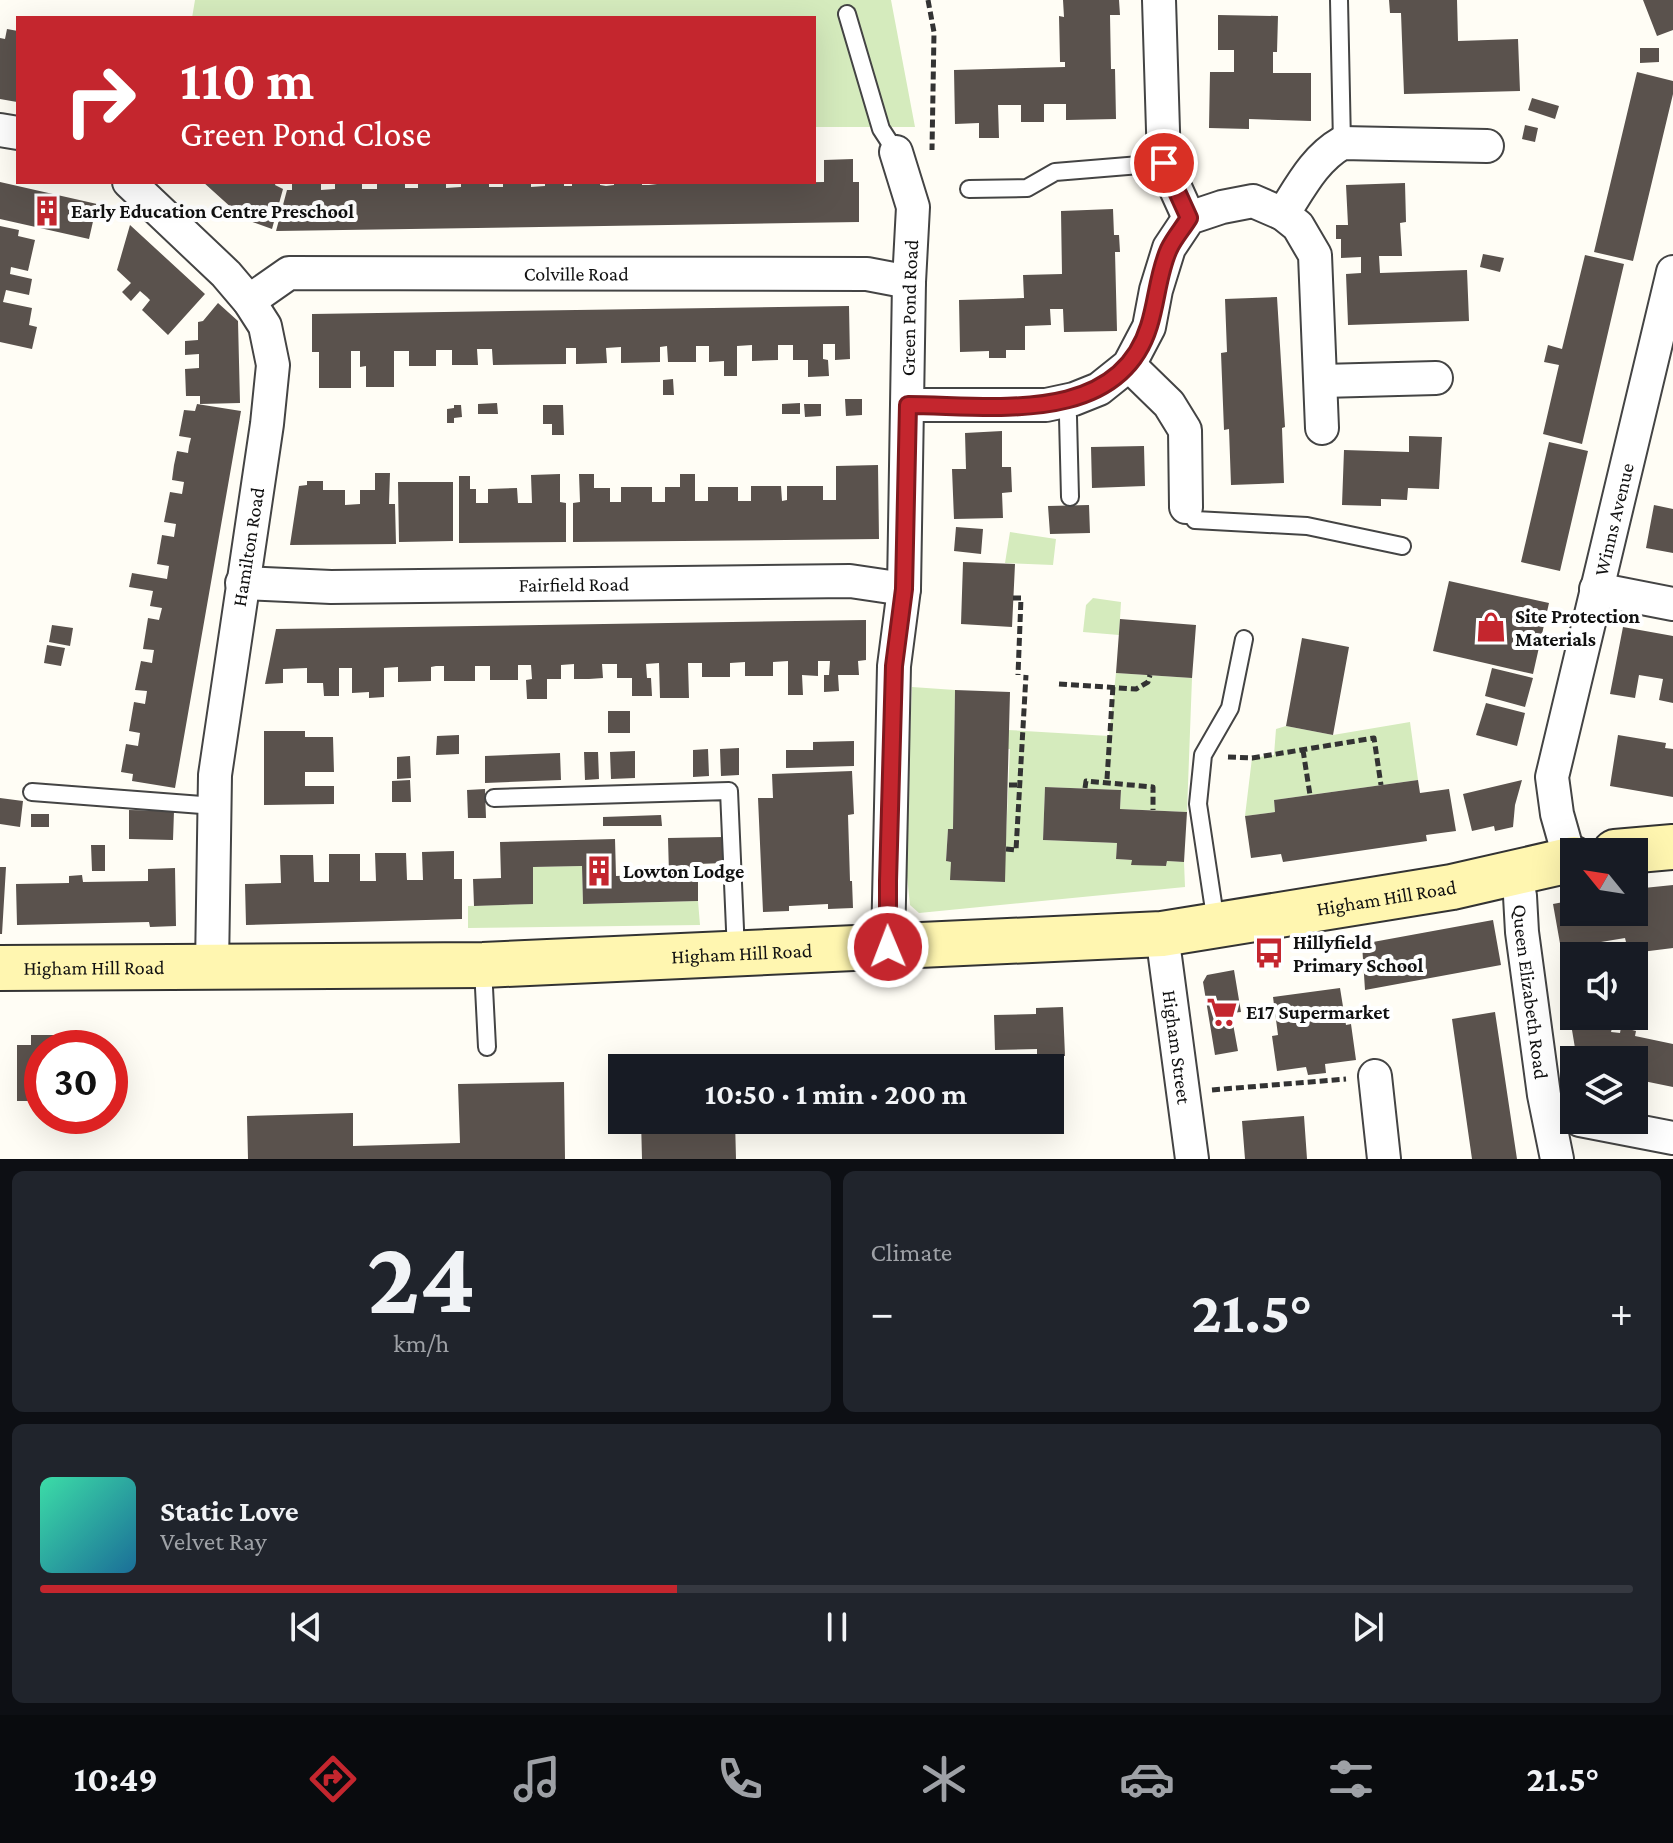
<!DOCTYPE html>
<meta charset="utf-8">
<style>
:root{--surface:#171b24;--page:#20242c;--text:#f1f3f6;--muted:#9ea1a6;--line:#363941;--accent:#c4262e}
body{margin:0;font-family:"Crimson Pro",serif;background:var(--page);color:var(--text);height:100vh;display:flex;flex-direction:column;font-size:30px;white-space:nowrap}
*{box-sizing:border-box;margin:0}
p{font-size:26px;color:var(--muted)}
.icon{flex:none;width:44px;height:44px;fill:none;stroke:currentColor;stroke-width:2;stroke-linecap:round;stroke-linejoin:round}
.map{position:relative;height:1159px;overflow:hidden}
.details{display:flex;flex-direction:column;gap:12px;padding:12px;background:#0d0f14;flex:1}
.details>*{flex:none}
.top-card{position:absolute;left:16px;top:16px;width:800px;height:168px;border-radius:0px;box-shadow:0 8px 32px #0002;background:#c4262e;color:#fff;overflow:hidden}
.needle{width:52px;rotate:300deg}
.buttons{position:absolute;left:1560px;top:838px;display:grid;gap:16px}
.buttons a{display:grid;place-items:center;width:88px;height:88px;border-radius:0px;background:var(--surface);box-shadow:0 8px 32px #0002;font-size:40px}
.speed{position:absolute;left:24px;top:1030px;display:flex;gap:16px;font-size:40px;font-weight:700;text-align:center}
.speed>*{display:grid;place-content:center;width:104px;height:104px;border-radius:50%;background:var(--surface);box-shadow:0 8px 32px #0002;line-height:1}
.speed .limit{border:12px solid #d22;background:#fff;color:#111}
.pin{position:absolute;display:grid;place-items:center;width:68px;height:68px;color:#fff;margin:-34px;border:4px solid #fff;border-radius:50%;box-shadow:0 2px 8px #0007}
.me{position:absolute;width:88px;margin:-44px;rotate:359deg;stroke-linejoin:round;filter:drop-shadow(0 0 6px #0008)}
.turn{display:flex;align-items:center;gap:28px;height:168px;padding:0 32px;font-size:36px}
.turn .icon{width:104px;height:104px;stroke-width:2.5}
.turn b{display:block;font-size:56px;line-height:68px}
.big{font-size:60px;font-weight:700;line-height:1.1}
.details .widget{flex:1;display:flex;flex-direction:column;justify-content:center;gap:12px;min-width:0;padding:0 28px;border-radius:12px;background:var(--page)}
.details .dial{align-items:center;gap:0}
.dial b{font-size:104px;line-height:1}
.song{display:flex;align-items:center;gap:24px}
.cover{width:96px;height:96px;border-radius:12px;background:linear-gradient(135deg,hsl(160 70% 55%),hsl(200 70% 35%))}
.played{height:8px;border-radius:4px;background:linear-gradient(90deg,var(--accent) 40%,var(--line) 40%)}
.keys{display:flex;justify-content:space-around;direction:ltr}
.heat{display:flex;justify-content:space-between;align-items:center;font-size:44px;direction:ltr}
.details .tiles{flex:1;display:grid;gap:12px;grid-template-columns:1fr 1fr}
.widget:last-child{grid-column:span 2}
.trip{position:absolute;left:608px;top:1054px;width:456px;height:80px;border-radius:0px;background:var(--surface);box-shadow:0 8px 32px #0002;font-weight:700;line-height:80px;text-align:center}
.tab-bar{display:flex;height:128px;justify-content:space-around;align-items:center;background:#090b0e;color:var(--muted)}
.tab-bar .icon{width:56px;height:56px}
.tab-bar .on{color:var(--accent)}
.tab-bar b{font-size:36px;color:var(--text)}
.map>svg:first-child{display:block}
.green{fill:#d5ebbd}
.building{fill:#5a524d}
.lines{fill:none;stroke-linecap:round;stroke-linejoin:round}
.lane-casing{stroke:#444;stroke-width:20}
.street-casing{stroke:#444;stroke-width:36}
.secondary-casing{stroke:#333;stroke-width:48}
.path{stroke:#333;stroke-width:5;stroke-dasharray:8 4;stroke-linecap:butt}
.lane{stroke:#fff;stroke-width:16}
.street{stroke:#fff;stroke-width:32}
.secondary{stroke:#fff6b0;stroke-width:44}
.route-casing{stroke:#7f191e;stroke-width:20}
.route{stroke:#c4262e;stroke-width:14}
.labels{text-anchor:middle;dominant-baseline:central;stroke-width:8;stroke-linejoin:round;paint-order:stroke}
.poi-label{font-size:20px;font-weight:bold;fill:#111;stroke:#fff;text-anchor:start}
.street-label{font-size:20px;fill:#111;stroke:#fff}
</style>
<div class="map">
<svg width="1673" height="1159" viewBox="0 0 1673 1159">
<rect width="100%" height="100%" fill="#fffdf5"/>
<path class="green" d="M195,0H891L915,127H814V18H192Z
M1010,532L1056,539L1053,565L1005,563Z
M1093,598L1121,602L1119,635L1083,632L1086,605Z
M1116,673L1192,678L1187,812L1120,809L1121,790L1045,787L1043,840L1117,843L1116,859L1132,860V864L1166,866L1167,861L1184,862L1185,887L919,913L910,905L905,857L912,687L955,690L953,829H948L946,861L951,862V880L1004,882L1010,749H1008V730L1109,736Z
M1410,722L1418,780L1274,800L1275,812L1245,816L1252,758L1274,755L1276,729L1286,726L1333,735Z
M582,866L583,904L698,901L700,925L468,928V906L533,904V867Z"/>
<path class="building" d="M1063,0H1119L1120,15H1110L1111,69H1115L1116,119L1066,120V104H1044V122H1021V105H998L999,138H979V123L955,124L954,70L1065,67V62H1060L1059,16L1064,17Z
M1389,0H1457L1458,41L1518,39L1520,91L1404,94L1401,13H1390Z
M1643,0H1673V30L1657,36Z
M1218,15L1278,16L1277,52H1273V73H1311V121L1249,119V129L1209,128L1210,72H1234V50H1218Z
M7,29L18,31L17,102L0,99V38L5,39Z
M1640,48H1659V62L1640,63Z
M1637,72L1673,81V94L1633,261L1594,252Z
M1532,98L1559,106L1555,119L1528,110Z
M1525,125L1538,128L1535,142L1522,139Z
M853,159V182H859V222L276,231L287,190H292V182H321V190L335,189V182H362V189H377V182H405V188H418V182H446V188L461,187V182H489V187H503V182H531V187L545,186V182H564V186H572V182H600V185L606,186L614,185V182H642V185H649L657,184V182H685V184L824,182V160Z
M0,182L97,204L89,239L0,219Z
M203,182H276L275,185L283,189L272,229L244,219Z
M1405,183L1406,222L1400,223L1402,256H1379L1380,273L1467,270L1469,321L1348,325L1346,274L1361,273V257L1341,258V239H1336V225H1348L1346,185Z
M1113,209L1114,235H1119L1120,252H1115L1117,331L1064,332L1063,309H1050L1051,325L1025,326V350H1006V358H989V351L960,352L959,300L1024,298L1023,275L1062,274L1061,211Z
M130,225L205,294L168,335L142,310L150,300L147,297L140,291L131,301L122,292L131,283L117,270Z
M0,226L19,230L18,236L35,240L28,271L11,267L10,274L32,279L29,295L6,290L3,302L32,308L29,325L37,327L32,349L0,342Z
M1483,254L1504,258L1500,272L1480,267Z
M1585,255L1624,264L1582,444L1543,434L1559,365L1544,362L1548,345L1562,349Z
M1277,297L1285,427L1282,428L1284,483L1231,485L1229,429L1224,430L1221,353L1227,352L1225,299Z
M218,303L238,321L240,403L200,404V396H186L185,369L199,368V354L185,355V341L198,340V322L203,321Z
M849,306L850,359L835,360V344H823V359L828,360L829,376L808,377V360H793V345H778V360L752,361V345L737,346V376H724V361L709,362V346H696V362H668L667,346L660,347V362L621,363V347L606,348L607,363L576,364V348H566V364L493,365L492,349H477L478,365H452V350H436V366H409V351H394V387H366V366L360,367V351H351V388H319V352H312V314Z
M673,379L674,395H663V380Z
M845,399H862V415L846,416Z
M497,403L498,414H478V404Z
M800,403V414H782V404Z
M197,404L241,411L175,788L132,781L133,774L121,772L126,744L138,746L140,733L129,731L134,702L145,704L147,691L135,690L141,661L152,663L153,656L154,650L143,649L148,618L159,620L162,608L150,606L153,591L129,587L132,573L167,579L169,566L157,564L162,535L174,537L176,524L164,522L170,492L182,494L184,482L172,480L174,465L177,451L188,453L189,446L191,438L179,436L184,410L195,411Z
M804,404H821V416L805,417Z
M454,405H461L462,417L454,418V423H447V409L454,408Z
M543,405H563L564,435H552V424H543Z
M1002,431V467H1011L1012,492L1002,493L1003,518L954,519L952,469H966L965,433Z
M1409,436L1442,437L1439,489L1408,488L1407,500L1381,499V506L1342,505L1344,450L1409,452Z
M1549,442L1588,451L1560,571L1521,562Z
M1144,446L1145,486L1092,488L1091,447Z
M878,465L879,539L573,542V503L580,502L579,474H594V488H610V502H621V487H652V502H665V487H680V474H695V501H708V487H738V501H751V486H781L782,501L787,500V486H823V500H836V466Z
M375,473H390L389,504H395L396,544L290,545L299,486L307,485V481H323V490H345V505L360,504V490H375Z
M560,474V502L566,503V542L459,543V476H470V489H476V503H488V489L517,488L518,503H532L531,475Z
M398,482H453V541L399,542Z
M1089,505L1090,533L1050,534L1048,506Z
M1654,505L1673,509V553L1646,548Z
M956,527L983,529L981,554L954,551Z
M963,562L1015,564L1012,627L961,624Z
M1449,581L1549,603L1533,674L1433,651Z
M1120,619L1196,625L1192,678L1116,673Z
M866,620V660L858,661L859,675H838L839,691L824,692V675H829L830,661H818V676L802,675L803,695H788V661L773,662V676H745V662L730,663V677H702V663H688L689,698H660L659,663L646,664L647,678H651L652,696H632V678H617V664H602L603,678L589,679H574V664L561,665V679H547V699H527L526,680L532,679L531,665H518V680H490V666H475V681H444V666H436L431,667V681L398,682V667L384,668V697L369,698V692L352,693V668H339V696H324L323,683H307V668L283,669V683L265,684L276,629Z
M52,625L73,628L70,646L49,642Z
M1623,627L1673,636V703L1659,700L1663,679L1639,675L1635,698L1610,694Z
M1302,638L1349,647L1333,735L1286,726Z
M47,645L65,648L61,666L44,663Z
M1492,668L1533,678L1525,707L1485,696Z
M955,690L1010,692L1005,882L950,880L951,862L946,861L948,829H953Z
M1486,703L1525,713L1517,746L1476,735Z
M608,711H630V733H608Z
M264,731H305V737H333L334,772H305V786H334V804L264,805Z
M459,735V754L436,755L437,736Z
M1618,735L1666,743L1665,748L1673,749V797L1610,786Z
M854,741V766L786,768V750H813V742Z
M739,748V775L721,776L720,749Z
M708,749L709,776L693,777V750Z
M635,751V778L611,779L610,752Z
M584,752H598L599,779L585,780Z
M560,753L561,780L485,783V756Z
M410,756L411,778L397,779V757Z
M852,771L854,814L848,815L850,881H852L853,908L828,909V904L789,906V911L763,912L758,798H773L772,774Z
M410,780L411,802H392V781Z
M1418,780L1420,793L1449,789L1456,831L1426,835L1427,841L1283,862L1281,854L1251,858L1245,816L1275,812L1274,800Z
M1522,780L1515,805L1513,827L1495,831L1494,826L1472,831L1463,794Z
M1045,787L1121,790L1120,809L1187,812L1184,862L1167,861L1166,866L1131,865L1132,860L1116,859L1117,843L1043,840Z
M485,789L486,818H468L467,790Z
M0,798L23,801L20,827L0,824Z
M129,810L174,811L173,840L129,839Z
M31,814H49V827H31Z
M661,815L662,826H603V817Z
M724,837V863L698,864V901L583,904L582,866L533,867V904L474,906L473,879L501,878L500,842L615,839L616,876L669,874L668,838Z
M91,845H105V871H92Z
M454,851V879H462V919L246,925L245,884L281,883L280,855H313L314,882H329V854H360V881H376L375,853H406L407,880H423L422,852Z
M0,867H6L2,934H0Z
M175,868L176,926L150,927L149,922L17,925L16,884L69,883V876L82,875L83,882L148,881V869Z
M1673,885V948L1633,953L1632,945L1627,946L1625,938L1601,942L1603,954L1587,956L1585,945L1561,949L1553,904L1574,900V912H1634V889Z
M1493,920L1501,965L1365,990L1362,944Z
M1234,970L1241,1012L1231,1013L1238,1051L1215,1055L1203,982L1207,975Z
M1340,988L1346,1025L1351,1024L1356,1060L1325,1064L1326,1073L1308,1075L1306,1067L1277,1071L1272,1036L1278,1035L1273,997Z
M1063,1007L1065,1056H1037V1049L995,1050L994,1015L1036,1014V1008Z
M1495,1012L1517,1159H1472L1452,1019Z
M1583,1018L1613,1024L1611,1032L1620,1033L1621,1027L1636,1031L1635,1036L1673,1044V1087L1634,1079V1060H1577L1571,1024L1581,1026Z
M31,1035H74V1048H42V1101H17V1045H31Z
M564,1082L565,1159H248L247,1116L353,1113V1146L460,1143L458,1084Z
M1304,1116L1307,1159H1245L1242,1121Z
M641,1120H735L736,1159H642Z"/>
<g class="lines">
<g class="lane-casing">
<path id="lane" d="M1339,0L1342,143
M847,14L881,129L896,152
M969,189L1027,188L1055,172L1164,163
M1065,401L1068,417L1070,497
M1186,507L1195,520L1307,526L1402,546
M32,792L215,806
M494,798L729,791L736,952
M1216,923L1198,804L1203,755L1230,708L1244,639
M483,968L487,1047"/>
</g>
<g class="street-casing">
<g id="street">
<path d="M1159,0L1164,163L1189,218"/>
<path d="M0,130L18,133"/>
<path d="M129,182L226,274L249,301L265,326L273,365L267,424L215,775L212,967"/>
<path d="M1283,214C1300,188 1314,159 1342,143L1487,146"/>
<path id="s1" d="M249,301L289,273L867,274L909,282"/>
<path d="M1129,365L1169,404L1185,430L1186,507"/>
<path d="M1322,381L1436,378"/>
<path d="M908,405H1046L1074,399L1099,389L1129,365L1149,327L1156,290L1169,248L1189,218L1222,207L1253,201L1283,214L1298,226L1315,255L1322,428"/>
<path id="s2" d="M242,583L331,587L850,581L904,589"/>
<path d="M1596,589L1673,604"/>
<path id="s3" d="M1570,860L1557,814L1552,777L1673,272"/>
<path id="s4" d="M1515,873L1520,896L1522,932L1544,1095L1557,1159"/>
<path id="s5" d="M1162,934L1192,1159"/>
<path id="s6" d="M888,947L894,666L904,589L909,282L913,207L896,152"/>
<path d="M1375,1076L1384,1159"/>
<path d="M1580,1120L1673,1138"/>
</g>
</g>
<g class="secondary-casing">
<g id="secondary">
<path d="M1615,852L1673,847"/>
<path id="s7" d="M0,968L483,965L1162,934L1452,887L1574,859"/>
</g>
</g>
<path class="path" d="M928,0L934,32L932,150
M1013,598H1021L1018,675
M1059,684L1136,689L1148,682L1150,675
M1303,750L1310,795
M1228,757L1252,758L1374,738L1381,785
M1107,779L1113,686
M1009,785H1020
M1085,788L1086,781L1153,787V810
M1006,849L1016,850L1026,675
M1212,1090L1346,1079"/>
<use href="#lane" class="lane"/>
<use href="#street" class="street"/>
<use href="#secondary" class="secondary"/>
</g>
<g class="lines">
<g class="route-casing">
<path id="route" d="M888,947V881L894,666L904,589L908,405C990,405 1118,427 1149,326C1157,301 1158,273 1169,249C1174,238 1183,228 1189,218L1164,163"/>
</g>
<use href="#route" class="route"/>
</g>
<defs>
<g id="building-bare" transform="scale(2.4)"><path d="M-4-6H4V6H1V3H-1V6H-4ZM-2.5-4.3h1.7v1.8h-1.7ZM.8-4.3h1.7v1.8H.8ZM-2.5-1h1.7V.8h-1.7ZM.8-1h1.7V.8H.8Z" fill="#c4262e" stroke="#fff" stroke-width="2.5" paint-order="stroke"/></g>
<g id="shop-bare" transform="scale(2.4)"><path d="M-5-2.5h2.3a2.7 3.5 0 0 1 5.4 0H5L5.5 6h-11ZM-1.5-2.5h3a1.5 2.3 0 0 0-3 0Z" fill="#c4262e" stroke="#fff" stroke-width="2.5" paint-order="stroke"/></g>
<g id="bus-bare" transform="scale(2.4)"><path d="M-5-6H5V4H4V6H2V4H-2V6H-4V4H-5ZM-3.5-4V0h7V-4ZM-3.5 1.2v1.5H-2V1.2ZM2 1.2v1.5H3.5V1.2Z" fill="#c4262e" stroke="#fff" stroke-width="2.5" paint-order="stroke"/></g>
<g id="supermarket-bare" transform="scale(2.4)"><path d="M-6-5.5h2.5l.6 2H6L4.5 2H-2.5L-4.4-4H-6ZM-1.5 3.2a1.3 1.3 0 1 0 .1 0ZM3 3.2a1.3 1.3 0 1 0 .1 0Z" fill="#c4262e" stroke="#fff" stroke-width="2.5" paint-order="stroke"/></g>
</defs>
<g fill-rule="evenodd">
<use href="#building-bare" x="47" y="211"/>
<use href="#shop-bare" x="1491" y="627"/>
<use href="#building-bare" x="599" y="871"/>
<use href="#bus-bare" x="1269" y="953"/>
<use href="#supermarket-bare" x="1222" y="1012"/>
</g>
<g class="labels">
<g class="poi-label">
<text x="71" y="211">Early Education Centre Preschool</text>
<text x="1515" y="616">Site Protection<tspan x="1515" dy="23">Materials</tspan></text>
<text x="623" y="871">Lowton Lodge</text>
<text x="1293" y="942">Hillyfield<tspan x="1293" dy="23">Primary School</tspan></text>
<text x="1246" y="1012">E17 Supermarket</text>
</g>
<g class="street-label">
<text stroke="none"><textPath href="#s1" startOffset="336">Colville Road</textPath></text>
<text stroke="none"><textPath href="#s6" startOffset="640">Green Pond Road</textPath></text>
<text stroke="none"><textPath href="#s3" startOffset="350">Winns Avenue</textPath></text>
<text transform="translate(248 547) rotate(-81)">Hamilton Road</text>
<text stroke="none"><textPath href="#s2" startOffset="332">Fairfield Road</textPath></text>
<text stroke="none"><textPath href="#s7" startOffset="1390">Higham Hill Road</textPath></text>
<text stroke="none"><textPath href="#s7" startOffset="742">Higham Hill Road</textPath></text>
<text stroke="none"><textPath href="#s7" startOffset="94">Higham Hill Road</textPath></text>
<text stroke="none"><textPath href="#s4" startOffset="120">Queen Elizabeth Road</textPath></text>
<text stroke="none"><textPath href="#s5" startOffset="114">Higham Street</textPath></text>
</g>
</g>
</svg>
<div class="buttons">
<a><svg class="needle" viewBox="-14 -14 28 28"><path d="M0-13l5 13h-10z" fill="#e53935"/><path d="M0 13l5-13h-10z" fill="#9ea1a6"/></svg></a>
<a><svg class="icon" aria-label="sound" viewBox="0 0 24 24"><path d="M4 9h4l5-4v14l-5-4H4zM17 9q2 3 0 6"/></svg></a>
<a><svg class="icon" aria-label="layers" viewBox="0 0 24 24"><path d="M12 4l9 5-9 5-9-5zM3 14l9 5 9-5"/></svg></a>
</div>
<div class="speed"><div class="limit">30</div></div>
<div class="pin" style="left:1164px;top:163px;background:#d93025"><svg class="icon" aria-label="arrive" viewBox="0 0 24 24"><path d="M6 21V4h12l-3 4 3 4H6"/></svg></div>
<svg class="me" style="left:888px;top:947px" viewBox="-20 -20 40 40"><circle r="17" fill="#c4262e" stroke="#fff" stroke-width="3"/><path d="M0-11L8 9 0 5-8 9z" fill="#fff"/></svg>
<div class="trip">10:50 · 1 min · 200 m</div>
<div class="top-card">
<div class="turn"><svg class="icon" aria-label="right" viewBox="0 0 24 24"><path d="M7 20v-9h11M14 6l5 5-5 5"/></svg><div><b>110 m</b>Green Pond Close</div></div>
</div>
</div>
<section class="details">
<div class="tiles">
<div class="widget dial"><b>24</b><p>km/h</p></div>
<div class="widget"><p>Climate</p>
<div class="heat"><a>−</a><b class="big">21.5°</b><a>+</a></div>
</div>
<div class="widget">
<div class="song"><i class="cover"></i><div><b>Static Love</b><p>Velvet Ray</p></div></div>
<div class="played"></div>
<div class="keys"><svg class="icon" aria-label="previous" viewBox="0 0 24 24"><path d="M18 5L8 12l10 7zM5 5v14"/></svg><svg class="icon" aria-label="pause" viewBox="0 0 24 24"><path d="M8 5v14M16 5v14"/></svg><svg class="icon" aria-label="next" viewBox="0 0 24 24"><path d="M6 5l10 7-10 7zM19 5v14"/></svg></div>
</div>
</div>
</section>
<nav class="tab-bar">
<b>10:49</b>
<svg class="icon on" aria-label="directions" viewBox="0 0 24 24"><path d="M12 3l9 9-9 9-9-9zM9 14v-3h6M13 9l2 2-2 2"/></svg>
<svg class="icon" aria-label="music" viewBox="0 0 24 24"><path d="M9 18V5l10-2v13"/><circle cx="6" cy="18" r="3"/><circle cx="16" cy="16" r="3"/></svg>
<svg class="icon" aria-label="phone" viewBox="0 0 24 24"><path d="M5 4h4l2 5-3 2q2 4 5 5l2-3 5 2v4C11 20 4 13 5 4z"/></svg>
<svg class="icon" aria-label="climate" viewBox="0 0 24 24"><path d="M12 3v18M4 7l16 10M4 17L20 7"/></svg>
<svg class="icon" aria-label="car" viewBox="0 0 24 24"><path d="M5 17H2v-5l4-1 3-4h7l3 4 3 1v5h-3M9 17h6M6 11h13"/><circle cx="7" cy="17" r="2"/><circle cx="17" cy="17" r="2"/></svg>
<svg class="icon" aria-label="filters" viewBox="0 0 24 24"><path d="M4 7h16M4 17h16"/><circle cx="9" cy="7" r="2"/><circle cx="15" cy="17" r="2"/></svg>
<b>21.5°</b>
</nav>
